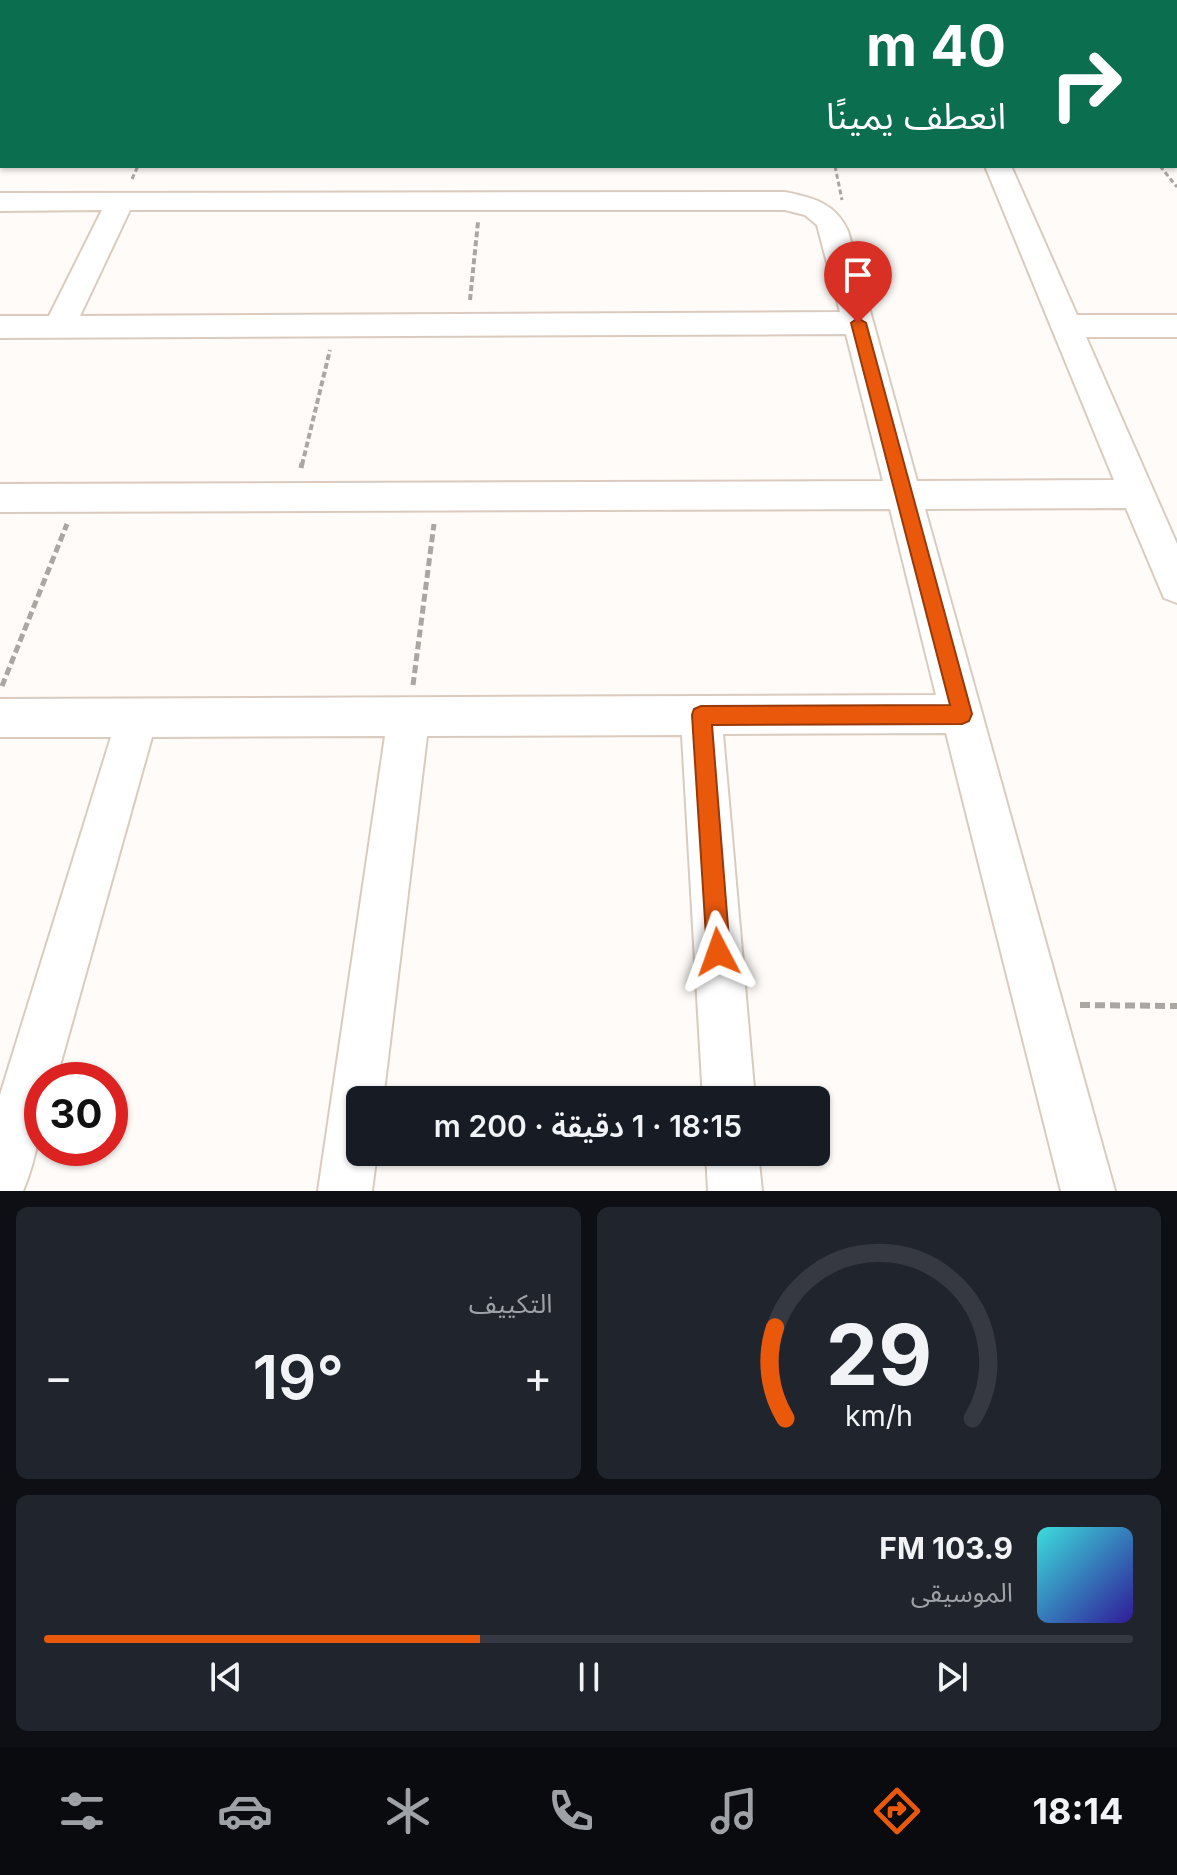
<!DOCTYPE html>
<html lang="ar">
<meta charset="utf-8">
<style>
:root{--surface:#171b24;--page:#20242c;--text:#f1f3f6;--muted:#9ea1a6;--line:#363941;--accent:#ea580c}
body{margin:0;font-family:Inter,"Noto Sans Arabic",sans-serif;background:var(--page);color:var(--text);direction:rtl;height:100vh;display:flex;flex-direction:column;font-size:30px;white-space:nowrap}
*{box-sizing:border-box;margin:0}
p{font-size:26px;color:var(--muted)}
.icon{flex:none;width:44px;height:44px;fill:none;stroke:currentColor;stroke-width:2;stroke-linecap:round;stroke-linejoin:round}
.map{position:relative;height:1191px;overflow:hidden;direction:ltr}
.drawer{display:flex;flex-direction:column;gap:16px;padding:16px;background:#0d0f14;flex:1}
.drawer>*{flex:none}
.guide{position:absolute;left:0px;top:0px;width:1178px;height:168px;box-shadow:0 2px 6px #0004;direction:rtl;background:#0b6e4f;color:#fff;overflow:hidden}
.speed{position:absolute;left:24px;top:1062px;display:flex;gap:16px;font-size:40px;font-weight:700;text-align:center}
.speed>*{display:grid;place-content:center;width:104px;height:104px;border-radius:50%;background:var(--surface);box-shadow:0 2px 6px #0004;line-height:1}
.speed .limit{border:12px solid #d22;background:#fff;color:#111}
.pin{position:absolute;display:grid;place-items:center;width:68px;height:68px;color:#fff;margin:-82px -34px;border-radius:50% 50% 50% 0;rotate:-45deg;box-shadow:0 0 8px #0007}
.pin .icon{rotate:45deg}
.me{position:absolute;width:88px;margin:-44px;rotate:356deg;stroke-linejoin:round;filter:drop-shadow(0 0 6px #0008)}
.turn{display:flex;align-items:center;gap:28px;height:168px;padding:0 40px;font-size:36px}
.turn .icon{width:104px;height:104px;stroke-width:2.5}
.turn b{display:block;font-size:56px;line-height:68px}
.big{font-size:60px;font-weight:600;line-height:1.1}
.drawer .widget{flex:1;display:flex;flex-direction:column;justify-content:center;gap:12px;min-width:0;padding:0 28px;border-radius:12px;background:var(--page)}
.drawer .dial{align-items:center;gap:0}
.dial svg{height:208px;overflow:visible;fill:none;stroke:var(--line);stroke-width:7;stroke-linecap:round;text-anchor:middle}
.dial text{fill:var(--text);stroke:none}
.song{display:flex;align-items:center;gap:24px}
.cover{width:96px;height:96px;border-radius:12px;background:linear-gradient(135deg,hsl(180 70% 55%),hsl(250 70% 35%))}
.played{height:8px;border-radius:4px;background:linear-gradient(90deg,var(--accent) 40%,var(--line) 40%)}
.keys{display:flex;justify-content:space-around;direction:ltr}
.heat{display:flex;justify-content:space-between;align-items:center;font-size:44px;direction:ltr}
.drawer .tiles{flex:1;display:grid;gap:16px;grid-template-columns:1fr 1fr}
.widget:last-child{grid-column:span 2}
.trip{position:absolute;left:346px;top:1086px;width:484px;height:80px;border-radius:12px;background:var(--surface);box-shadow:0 2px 6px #0004;font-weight:600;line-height:80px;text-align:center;direction:rtl}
.tab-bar{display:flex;height:128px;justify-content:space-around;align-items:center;background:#090b0e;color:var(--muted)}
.tab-bar .icon{width:56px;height:56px}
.tab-bar .selected{color:var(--accent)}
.tab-bar b{font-size:36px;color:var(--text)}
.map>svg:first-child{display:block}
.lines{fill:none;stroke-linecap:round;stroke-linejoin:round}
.lane-casing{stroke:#dacbbe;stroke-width:4}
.street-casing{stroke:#dacbbe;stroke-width:4}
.path-far3{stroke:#aaa7a3;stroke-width:3;stroke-dasharray:5 3;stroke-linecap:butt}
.path-far2{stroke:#aaa7a3;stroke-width:4;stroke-dasharray:6 3;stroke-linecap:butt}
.path-far1{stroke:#aaa7a3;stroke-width:5;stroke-dasharray:8 4;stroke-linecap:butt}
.path{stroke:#aaa7a3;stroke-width:6;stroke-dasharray:10 5;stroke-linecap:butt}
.lane{fill:#fff;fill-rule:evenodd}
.street{fill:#fff;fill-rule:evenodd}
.wall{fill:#b59d87}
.route{fill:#ea580c;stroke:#983908;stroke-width:2}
</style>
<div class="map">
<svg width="1177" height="1191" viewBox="0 0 1177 1191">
<rect width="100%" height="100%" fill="#fefbf8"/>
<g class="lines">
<g class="lane-casing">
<path id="lane" d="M1058,0H1068L1069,2H1059Z
M0,31H2V38H0Z"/>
</g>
<g class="street-casing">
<path id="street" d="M1112,0H1134L1135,2H1113Z
M1176,73H1177V89H1176Z
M0,96H2V110H0Z
M1176,118H1177V134H1176Z
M985,166H1011L1077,315H1177V337H1086L1177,544V603L1164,598L1126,508L925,509L1115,1191H1061L946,733L723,734L755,1100H703L682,735L427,736L383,1100H360V1152H377L372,1191H318L385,736L152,737L56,1080H42C42,1120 39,1153 23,1191H0V1095L111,737H0V699L936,695L890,509L0,512V484L883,481L846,334L0,338V316H49L102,210L0,211V193L785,192C814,198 835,203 848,231L917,481L1114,480ZM130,210H785L805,215L817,225L840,312L80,316Z
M706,1152H758L762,1191H708Z"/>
</g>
<path class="path-far3" d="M835,166L842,200
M1160,166L1177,187
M132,179L138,166"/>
<path class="path-far2" d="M470,300L478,222
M302,465L330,350"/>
<path class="path-far1" d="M301,468L302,463
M413,685L434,524
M2,686L67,524"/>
<path class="path" d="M1080,1005L1177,1006"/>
<use href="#lane" class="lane"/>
<use href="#street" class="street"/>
</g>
<path class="wall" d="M1169,0H1177V10L1176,2H1168Z"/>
<path class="route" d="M858,318L866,323L972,714L969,721L962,724L712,725L730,952L726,960L718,963L710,960L707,952L692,715L694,709L701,706L950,705L851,323Z"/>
</svg>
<div class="speed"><div class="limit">30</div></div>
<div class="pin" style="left:858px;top:323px;background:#d93025"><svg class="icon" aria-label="arrive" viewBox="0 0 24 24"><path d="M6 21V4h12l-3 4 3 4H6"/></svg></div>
<svg class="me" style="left:718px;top:952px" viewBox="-20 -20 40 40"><path d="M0-17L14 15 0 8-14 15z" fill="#ea580c" stroke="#fff" stroke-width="4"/></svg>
<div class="trip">18:15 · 1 دقيقة · 200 m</div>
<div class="guide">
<div class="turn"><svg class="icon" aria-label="right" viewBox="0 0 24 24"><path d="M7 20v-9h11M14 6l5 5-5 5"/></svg><div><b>40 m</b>انعطف يمينًا</div></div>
</div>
</div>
<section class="drawer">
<div class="tiles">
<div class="widget dial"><svg viewBox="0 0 100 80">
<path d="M14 69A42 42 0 1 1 86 69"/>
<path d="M14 69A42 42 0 0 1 10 34" stroke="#ea580c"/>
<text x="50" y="56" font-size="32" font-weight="700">29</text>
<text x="50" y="72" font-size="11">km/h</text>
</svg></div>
<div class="widget"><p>التكييف</p>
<div class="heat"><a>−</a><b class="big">19°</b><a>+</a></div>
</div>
<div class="widget">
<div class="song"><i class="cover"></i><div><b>103.9 FM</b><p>الموسيقى</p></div></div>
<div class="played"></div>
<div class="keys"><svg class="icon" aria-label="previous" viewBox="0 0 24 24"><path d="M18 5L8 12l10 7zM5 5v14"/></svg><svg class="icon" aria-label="pause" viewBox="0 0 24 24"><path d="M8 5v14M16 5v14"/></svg><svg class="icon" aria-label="next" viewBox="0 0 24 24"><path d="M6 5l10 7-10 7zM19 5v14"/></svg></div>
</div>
</div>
</section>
<nav class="tab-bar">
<b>18:14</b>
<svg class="icon selected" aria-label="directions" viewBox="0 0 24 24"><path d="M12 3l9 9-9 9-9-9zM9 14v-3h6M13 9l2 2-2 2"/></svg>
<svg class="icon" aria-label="music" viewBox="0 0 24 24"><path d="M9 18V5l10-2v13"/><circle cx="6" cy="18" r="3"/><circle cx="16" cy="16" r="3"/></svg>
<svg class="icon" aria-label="phone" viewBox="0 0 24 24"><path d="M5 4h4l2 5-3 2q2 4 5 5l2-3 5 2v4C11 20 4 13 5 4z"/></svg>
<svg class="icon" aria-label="climate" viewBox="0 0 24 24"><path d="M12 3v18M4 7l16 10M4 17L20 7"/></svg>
<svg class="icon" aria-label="car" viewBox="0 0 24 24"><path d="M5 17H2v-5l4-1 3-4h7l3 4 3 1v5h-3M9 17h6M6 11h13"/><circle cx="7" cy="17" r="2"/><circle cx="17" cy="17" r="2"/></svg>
<svg class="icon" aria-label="filters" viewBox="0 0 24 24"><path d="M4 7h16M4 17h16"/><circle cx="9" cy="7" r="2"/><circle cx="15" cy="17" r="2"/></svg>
</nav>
